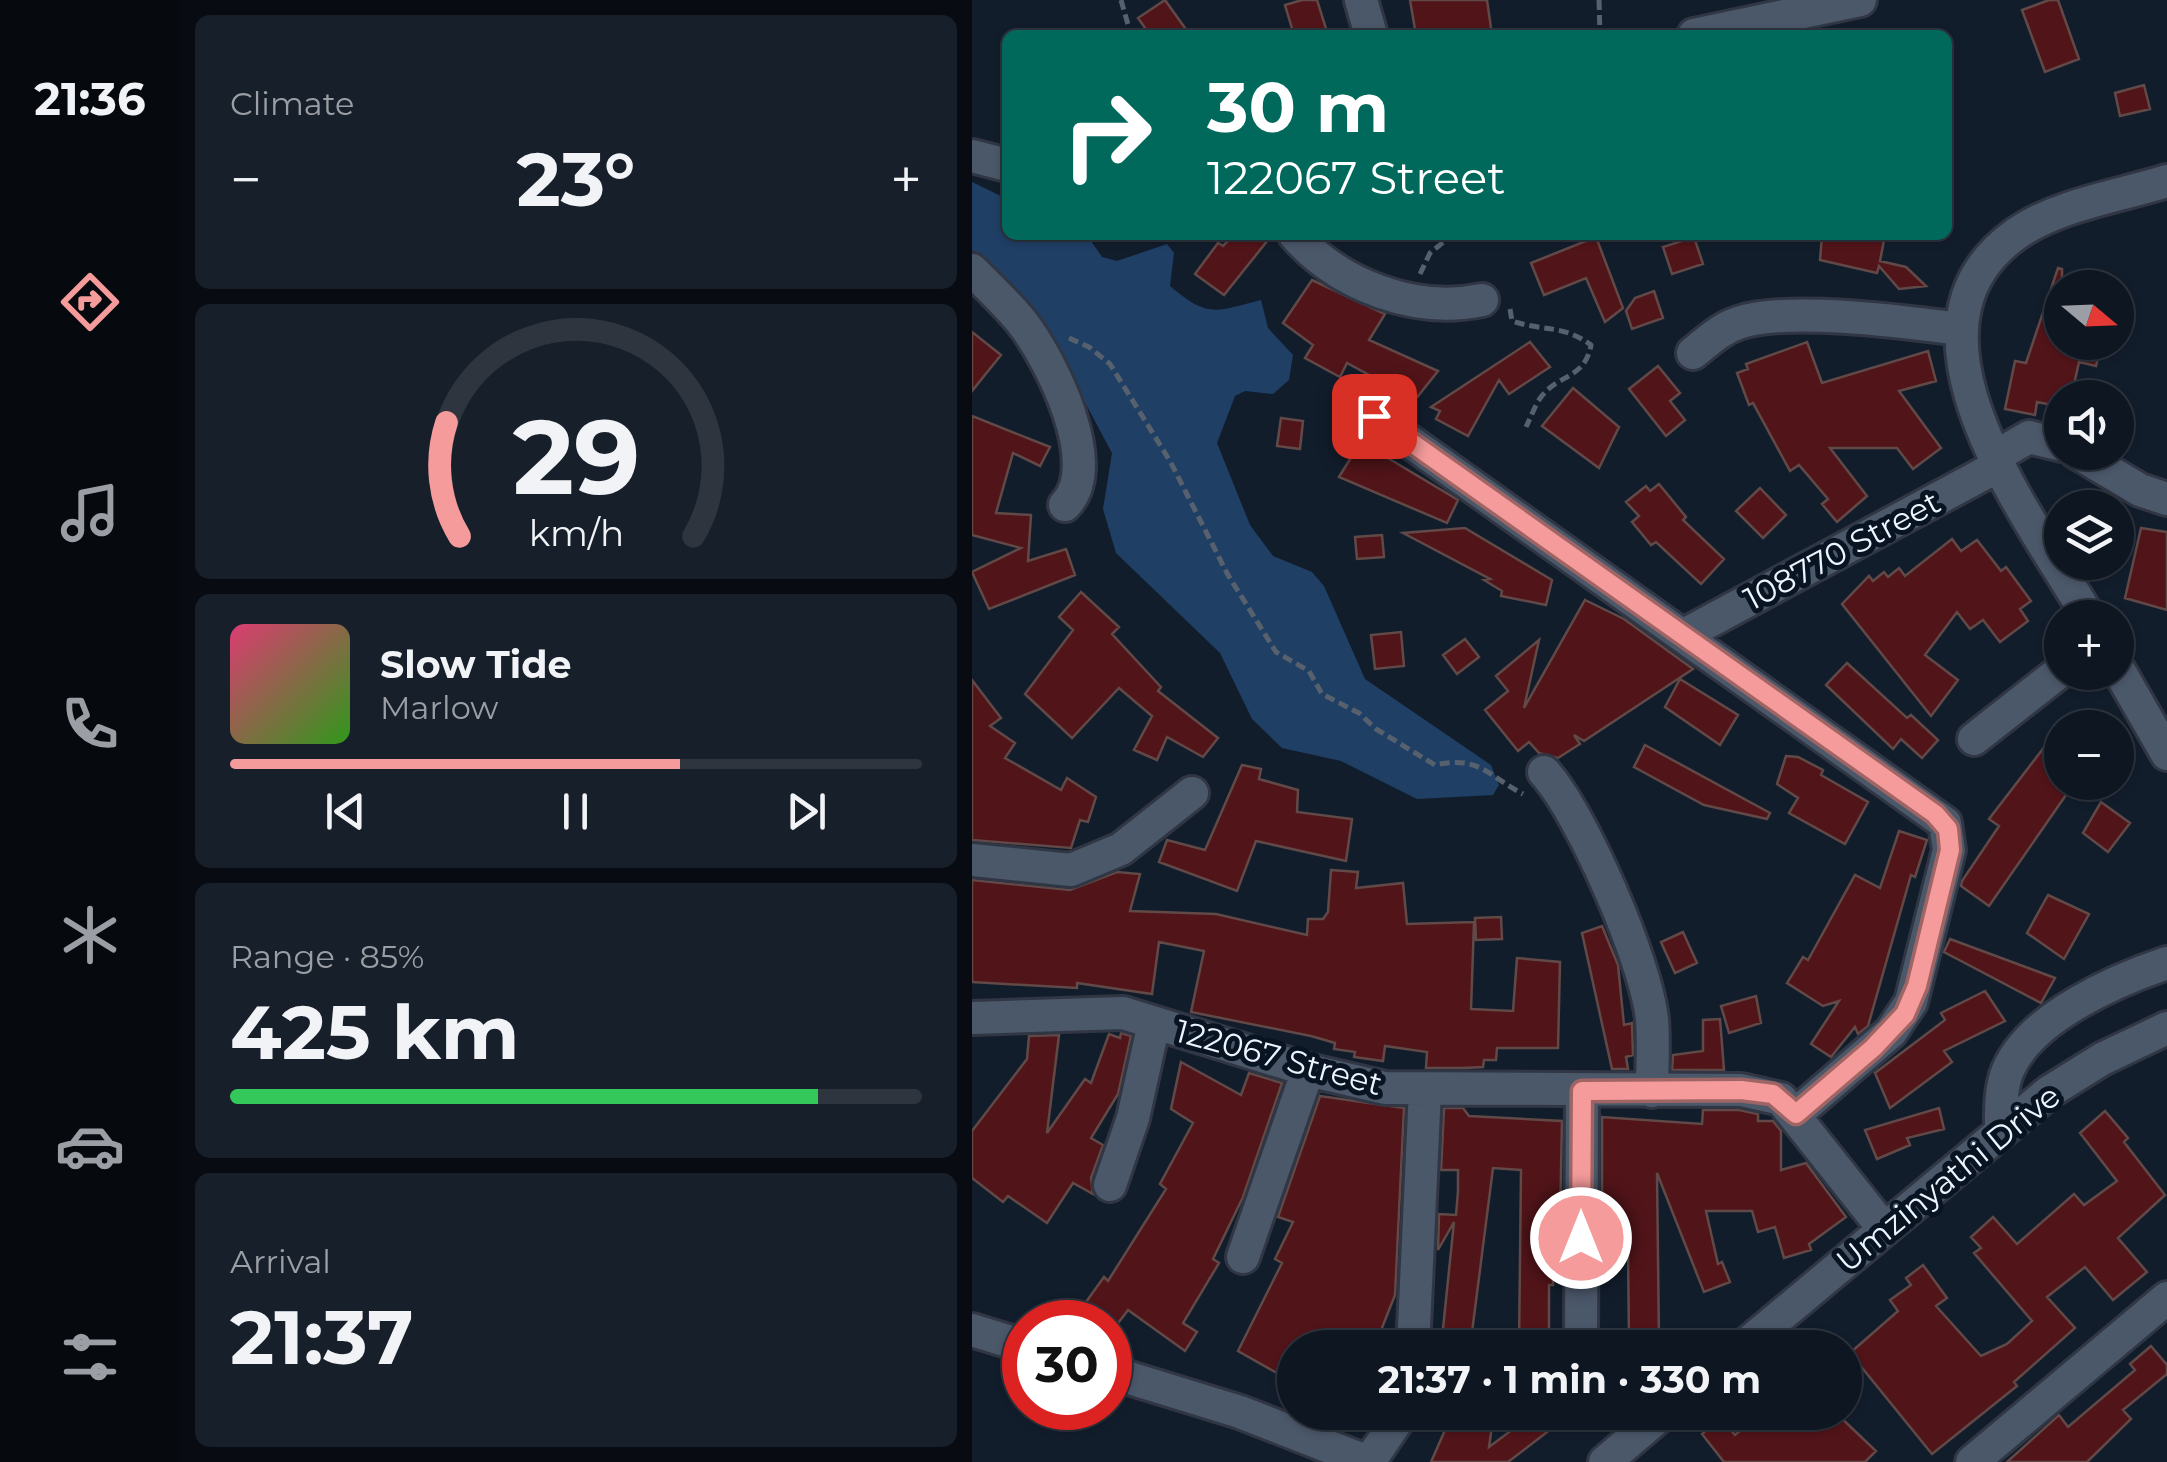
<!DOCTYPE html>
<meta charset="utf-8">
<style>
:root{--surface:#0e1621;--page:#171f2a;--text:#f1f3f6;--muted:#9b9fa5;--line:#2e353f;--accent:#f59b9b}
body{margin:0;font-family:Montserrat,sans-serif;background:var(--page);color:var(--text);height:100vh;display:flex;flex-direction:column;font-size:38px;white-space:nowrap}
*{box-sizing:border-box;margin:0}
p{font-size:32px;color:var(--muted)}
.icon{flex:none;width:55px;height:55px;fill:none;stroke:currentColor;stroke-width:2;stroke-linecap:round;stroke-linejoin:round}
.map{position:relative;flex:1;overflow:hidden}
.drawer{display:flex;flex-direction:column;gap:15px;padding:15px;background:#080c12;width:792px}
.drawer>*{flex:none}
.guide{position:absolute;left:30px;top:30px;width:950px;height:210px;border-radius:15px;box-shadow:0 2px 8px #0004,0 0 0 2px var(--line);background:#00695c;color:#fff;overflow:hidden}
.needle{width:65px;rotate:109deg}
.tools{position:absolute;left:1072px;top:270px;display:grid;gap:20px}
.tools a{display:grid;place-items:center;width:90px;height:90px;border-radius:50%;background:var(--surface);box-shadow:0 2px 8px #0004,0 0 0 2px var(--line);font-size:50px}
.speed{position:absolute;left:30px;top:1300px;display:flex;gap:20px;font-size:50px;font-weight:700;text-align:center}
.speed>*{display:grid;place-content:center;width:130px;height:130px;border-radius:50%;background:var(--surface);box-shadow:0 2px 8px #0004,0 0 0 2px var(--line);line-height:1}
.speed .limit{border:15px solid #d22;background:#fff;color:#111}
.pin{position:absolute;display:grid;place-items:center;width:85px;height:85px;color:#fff;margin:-42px;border-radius:20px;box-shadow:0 5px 15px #0006}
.me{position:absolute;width:110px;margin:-55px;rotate:0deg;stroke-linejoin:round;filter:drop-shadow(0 0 8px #0008)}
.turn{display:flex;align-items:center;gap:35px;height:210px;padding:0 40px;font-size:45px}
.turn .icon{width:130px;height:130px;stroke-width:2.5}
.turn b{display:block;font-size:70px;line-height:85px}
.big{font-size:75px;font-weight:700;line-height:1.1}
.drawer .tile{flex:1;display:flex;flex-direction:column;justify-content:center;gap:15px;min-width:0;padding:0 35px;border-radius:15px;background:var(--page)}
.drawer .dial{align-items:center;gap:0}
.dial svg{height:260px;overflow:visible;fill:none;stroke:var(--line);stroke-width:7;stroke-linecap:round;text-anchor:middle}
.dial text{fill:var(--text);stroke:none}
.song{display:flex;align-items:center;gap:30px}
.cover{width:120px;height:120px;border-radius:15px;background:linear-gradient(135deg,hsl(340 70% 55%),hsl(110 70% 35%))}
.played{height:10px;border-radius:5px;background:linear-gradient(90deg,var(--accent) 65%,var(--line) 65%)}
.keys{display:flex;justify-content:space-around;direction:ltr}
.heat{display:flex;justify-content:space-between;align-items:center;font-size:55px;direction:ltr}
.charge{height:15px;border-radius:8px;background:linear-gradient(90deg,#34c759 85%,var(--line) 0)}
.trip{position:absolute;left:305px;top:1330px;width:585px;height:100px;border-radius:50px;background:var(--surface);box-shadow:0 2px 8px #0004,0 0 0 2px var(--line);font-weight:700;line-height:100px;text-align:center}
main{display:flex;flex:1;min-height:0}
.tabs{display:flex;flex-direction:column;width:180px;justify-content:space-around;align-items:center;background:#06090d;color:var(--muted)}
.tabs .icon{width:70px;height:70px}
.tabs .active{color:var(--accent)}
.tabs b{font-size:45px;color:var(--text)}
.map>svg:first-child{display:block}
.green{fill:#203f65}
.building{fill:#511419;stroke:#614948;stroke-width:2.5}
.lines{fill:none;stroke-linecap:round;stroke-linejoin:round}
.minor-casing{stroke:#303643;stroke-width:38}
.path{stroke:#57616e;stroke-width:5;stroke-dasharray:10 5;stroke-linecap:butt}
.minor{stroke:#4b586a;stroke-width:32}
.route-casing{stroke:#9f6565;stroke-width:25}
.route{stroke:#f59b9b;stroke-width:18}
.labels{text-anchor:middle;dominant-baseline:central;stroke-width:10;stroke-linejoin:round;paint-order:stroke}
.street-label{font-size:32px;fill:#ecf4ff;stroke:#091422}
</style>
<main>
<nav class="tabs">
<b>21:36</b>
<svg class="icon active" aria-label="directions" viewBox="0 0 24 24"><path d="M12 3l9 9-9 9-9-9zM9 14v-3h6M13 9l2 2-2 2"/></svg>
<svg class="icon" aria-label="music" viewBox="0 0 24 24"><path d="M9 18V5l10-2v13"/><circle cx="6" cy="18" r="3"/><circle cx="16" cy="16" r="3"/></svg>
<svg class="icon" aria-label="phone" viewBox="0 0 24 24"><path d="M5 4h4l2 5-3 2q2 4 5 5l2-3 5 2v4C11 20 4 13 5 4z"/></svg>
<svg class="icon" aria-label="climate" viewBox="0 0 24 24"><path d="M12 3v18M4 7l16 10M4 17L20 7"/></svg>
<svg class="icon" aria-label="car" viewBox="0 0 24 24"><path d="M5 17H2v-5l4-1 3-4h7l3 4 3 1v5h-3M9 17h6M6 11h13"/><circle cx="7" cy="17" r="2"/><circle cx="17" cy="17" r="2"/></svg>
<svg class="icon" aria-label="filters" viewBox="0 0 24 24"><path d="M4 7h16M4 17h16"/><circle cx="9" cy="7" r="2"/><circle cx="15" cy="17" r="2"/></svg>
</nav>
<section class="drawer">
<div class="tile"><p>Climate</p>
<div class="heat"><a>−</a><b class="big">23°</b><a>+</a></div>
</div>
<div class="tile dial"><svg viewBox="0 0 100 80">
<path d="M14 69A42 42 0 1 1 86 69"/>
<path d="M14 69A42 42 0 0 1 10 34" stroke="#f59b9b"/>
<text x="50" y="56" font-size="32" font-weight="700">29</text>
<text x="50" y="72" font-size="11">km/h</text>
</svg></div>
<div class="tile">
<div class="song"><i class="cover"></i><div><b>Slow Tide</b><p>Marlow</p></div></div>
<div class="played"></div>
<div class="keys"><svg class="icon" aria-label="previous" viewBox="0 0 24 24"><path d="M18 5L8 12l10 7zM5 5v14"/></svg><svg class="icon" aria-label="pause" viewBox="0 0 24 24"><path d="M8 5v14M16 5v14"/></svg><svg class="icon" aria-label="next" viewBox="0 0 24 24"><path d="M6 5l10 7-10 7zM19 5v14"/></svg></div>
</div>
<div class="tile"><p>Range · 85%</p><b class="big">425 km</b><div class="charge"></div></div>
<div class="tile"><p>Arrival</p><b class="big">21:37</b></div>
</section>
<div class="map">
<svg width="1195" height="1462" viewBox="0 0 1195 1462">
<rect width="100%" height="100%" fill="#121d2c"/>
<path class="green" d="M0,182L35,199V235H115L130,257L145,261L195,244L202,253L198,286C236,318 243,312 289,300L296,328L321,355L317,380L301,394L273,391L263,396L245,443L278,525L301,556L340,572L352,586L393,679L519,765L527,785L521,795L445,799L369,761L310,748L280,719L248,653L144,553L131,509L140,453L78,337L33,280L0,250Z"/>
<path class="building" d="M193,0L218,35H178L166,18Z
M330,0H345L356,35H322L313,5Z
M438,0H515L520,35H444Z
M1077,0H1086L1107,59L1073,72L1050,10Z
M1172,85L1178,109L1148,116L1143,93Z
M262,235H300L252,295L223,274L246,243L251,246Z
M850,235H913L908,261L934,267L954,286L927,289L907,266L905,273L848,260Z
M624,237L651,308L633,322L614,278L572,295L559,263Z
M722,237L731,264L700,274L691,247Z
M1086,268L1090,269V342H1130L1124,366L1107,362L1099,398H1090V407L1065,402L1063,415L1033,409L1043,361L1054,363Z
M340,280L413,314L397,340L466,371L443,400L375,363L368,377L333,358L341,345L311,323Z
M682,291L691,318L660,329L654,311L663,298Z
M0,332L29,355L0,391Z
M558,342L578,367L537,394L527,380L496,436L464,419L468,411L459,407Z
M835,342L850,383L956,351L964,381L927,391L969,448L941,469L925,448H858L895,496L865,522L850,504L856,499L827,465L818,471L781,403L777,405L765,373L776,369L774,364Z
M686,366L708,393L698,401L713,420L694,436L657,389Z
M601,388L647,427L627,468L570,426Z
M0,416L78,447L68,466L41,453L24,513L59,515L56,561L94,549L103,575L17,609L0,572L49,548L0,535Z
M309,418L331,421L328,449L305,446Z
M394,445L486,500L475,523L367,477L383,451L388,454Z
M687,484L714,517L711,520L752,559L729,584L684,542L679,545L660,522L667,516L654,502L674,486L678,491Z
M788,488L814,515L791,538L764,511Z
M493,528L580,580L574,605L529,596L530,591L512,580L518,579L431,533Z
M1169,528L1195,532V610L1153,598Z
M410,535L412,557L385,559L383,537Z
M980,539L989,551L1005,540L1029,571L1034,567L1059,601L1048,609L1056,621L1028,642L1011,620L998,629L985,612L953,655L986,680L959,716L870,604L897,576L901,581L912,572L916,577L927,568L933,576Z
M109,592L147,627L140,634L189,687L186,691L246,738L231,757L195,737L185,760L162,750L180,716L147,688L100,738L53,694L101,630L87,617Z
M613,600L652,619L721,669L612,741L602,735L608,744L586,758L567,753L557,742L546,751L513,710L536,691L524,676L567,640L552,708Z
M429,632L432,666L403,669L399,635Z
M493,639L507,657L485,674L471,655Z
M875,663L935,718L939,715L966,740L950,758L929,739L921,749L854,685Z
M708,679L766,715L748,745L693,707Z
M0,680L29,718L18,726L43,743L33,758L89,790L95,778L124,797L116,822L108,820L99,848L0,840Z
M1090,724V782H1103L1017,906L989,886L990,881L1027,826L1017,819Z
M673,745L798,813L795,819L732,805L662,767Z
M814,756L826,757L851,770L849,775L896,802L873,844L817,813L826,798L805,784Z
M270,765L289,769L287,779L326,790L325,812L380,819L374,861L284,841L265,891L187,862L195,840L233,850Z
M1129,802L1158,823L1136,852L1111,833Z
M927,831L955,840L943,877L939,875L896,1026L886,1034L883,1027L859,1057L839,1044L867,1001L851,1006L815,983L831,957L836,960L883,875L908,888Z
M359,870L386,872L384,888L431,883L435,924L502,922L499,1009L541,1011L545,958L588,962L586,1048H525L524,1060H512L511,1067L492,1068H454L455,1052L413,1046L411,1061L382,1057L383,1052L362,1049L363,1043L339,1036L219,1012L232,951L187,942L180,994L105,983V988L0,982V880L98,890L145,872L168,874L158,911L244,914L335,935L336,919H351L356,912Z
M1076,895L1117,914L1092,959L1055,933Z
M529,917L530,939L504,940L503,918Z
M630,926L646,965L652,1025L660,1023L661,1055L654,1057L656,1069H640L610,933Z
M711,932L725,963L703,973L689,942Z
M978,939L1083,978L1069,1003L972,952Z
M1013,991L1033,1021L972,1051L980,1062L918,1108L903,1073L973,1020L969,1013Z
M784,996L789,1023L757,1033L749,1006Z
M748,1019L752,1070H700L701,1055L731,1051V1020Z
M149,1033L159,1036L146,1094L119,1138L131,1145L119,1178L121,1194L101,1183L75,1223L36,1196L31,1202L0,1178V1131L55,1059L57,1036L87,1035L75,1133L113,1079L119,1083L137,1034L148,1038Z
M209,1062L269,1095L277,1073L310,1083L271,1197L241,1259L247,1263L211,1323L225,1332L213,1351L156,1310L141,1330L138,1322L123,1318L127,1312L114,1302L132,1277L136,1281L194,1189L188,1184L221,1123L199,1109Z
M348,1096L432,1108L423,1295L402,1348H322L312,1377L266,1351L310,1263L303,1259L321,1222L306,1217Z
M472,1108H491L497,1116L590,1121L587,1271H581V1285H577V1348H547L549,1170L521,1168L498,1348H469L482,1222L466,1250L467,1214L484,1215L486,1191V1170H469Z
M967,1108L972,1129L935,1138L938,1145L905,1159L893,1130Z
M731,1110H767L786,1114V1121H801L809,1131V1170L834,1163L874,1217L837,1244L839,1250L812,1258L803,1227L786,1232L780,1211H734L746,1264L750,1262L758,1282L732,1292L685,1173L687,1342L657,1343L656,1250H635V1209H630V1117L730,1124Z
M1133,1111L1156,1138L1152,1142L1193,1195L1146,1238L1175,1272L1141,1300L1113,1267L1075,1297L1103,1328L1042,1382L1045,1386L960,1454L878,1353L926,1311L918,1300L939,1285L934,1278L951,1265L975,1298L964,1306L1009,1356L1035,1344L1060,1321L1002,1253L1009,1248L999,1237L1021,1217L1045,1244L1102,1194L1112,1205L1145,1181L1108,1133Z
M1179,1346L1195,1365V1374L1151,1410L1159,1419L1115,1462H1035L1087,1415L1096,1427L1163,1370L1158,1364Z
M481,1412H522L517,1447L564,1412H573L583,1426L536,1462H459Z
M791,1412H863L904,1451L893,1462H752L730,1434L749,1418L763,1435Z"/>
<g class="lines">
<g class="minor-casing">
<path id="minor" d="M389,0L399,35
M722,35L888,0
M0,156L35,165
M323,235C368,286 444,314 510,300
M0,270C16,286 34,303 49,321C79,359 132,465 93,505
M721,353C735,342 748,329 766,323C816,306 934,322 989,329
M402,416L973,823L977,850L939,1002L919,1032L824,1114
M1104,452L1168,490L1195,499
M1024,456L1057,437L1090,445
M1117,618C1059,518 910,329 1044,234C1085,205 1147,196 1195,181
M712,635L1028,465
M1145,667L1195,754
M1002,739L1090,670
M572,772C610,813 675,964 680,1020C682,1044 680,1068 680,1091
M0,860L99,870L149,849L220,793
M0,1018L151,1013L336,1070L413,1088L769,1090L809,1099L912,1229
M1029,1132C1029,1112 1028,1089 1036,1070C1059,1017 1144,980 1195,963
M138,1185L161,1118L182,1023
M271,1257L336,1070
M0,1330L52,1346
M441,1348L453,1090
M609,1348L610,1091
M770,1348L1077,1092L1130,1059L1195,1028
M138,1372L268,1412L396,1462
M397,1462L431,1412
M633,1462L692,1412
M1000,1462L1195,1298"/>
</g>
<path class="path" d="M149,0L159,35
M627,0L628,35
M448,274L458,253L480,235
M538,309L540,321C573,332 590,324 619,345C613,379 586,374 569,397C563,405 559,417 554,427
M97,338L117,347L138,364L198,461L256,575L304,652L337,671L350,694L387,713L404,729L463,765C507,755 516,776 551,794"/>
<use href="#minor" class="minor"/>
</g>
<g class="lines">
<g class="route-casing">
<path id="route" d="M402,416L963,814L976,829L978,850L945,986L933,1014L901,1048L824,1114L801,1094L769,1090L610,1091L609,1238"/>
</g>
<use href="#route" class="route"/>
</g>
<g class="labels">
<g class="street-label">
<text transform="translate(870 550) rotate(-28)">108770 Street</text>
<text transform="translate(307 1057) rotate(15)">122067 Street</text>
<text transform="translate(976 1178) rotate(-39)">Umzinyathi Drive</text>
</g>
</g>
</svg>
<div class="tools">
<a><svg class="needle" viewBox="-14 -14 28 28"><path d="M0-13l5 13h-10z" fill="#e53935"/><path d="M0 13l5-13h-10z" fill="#9b9fa5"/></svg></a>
<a><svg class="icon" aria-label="sound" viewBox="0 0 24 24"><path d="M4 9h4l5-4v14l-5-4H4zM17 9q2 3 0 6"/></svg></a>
<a><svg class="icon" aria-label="layers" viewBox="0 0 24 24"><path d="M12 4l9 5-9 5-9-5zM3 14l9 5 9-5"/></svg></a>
<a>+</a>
<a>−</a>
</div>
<div class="speed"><div class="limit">30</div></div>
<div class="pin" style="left:402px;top:416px;background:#d93025"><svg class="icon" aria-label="arrive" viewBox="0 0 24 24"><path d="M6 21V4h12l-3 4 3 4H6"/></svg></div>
<svg class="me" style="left:609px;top:1238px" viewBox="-20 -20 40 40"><circle r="17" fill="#f59b9b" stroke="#fff" stroke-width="3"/><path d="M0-11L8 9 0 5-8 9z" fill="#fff"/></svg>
<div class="trip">21:37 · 1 min · 330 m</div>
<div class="guide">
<div class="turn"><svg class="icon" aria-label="right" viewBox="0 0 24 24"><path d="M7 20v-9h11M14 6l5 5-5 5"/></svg><div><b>30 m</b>122067 Street</div></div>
</div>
</div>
</main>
